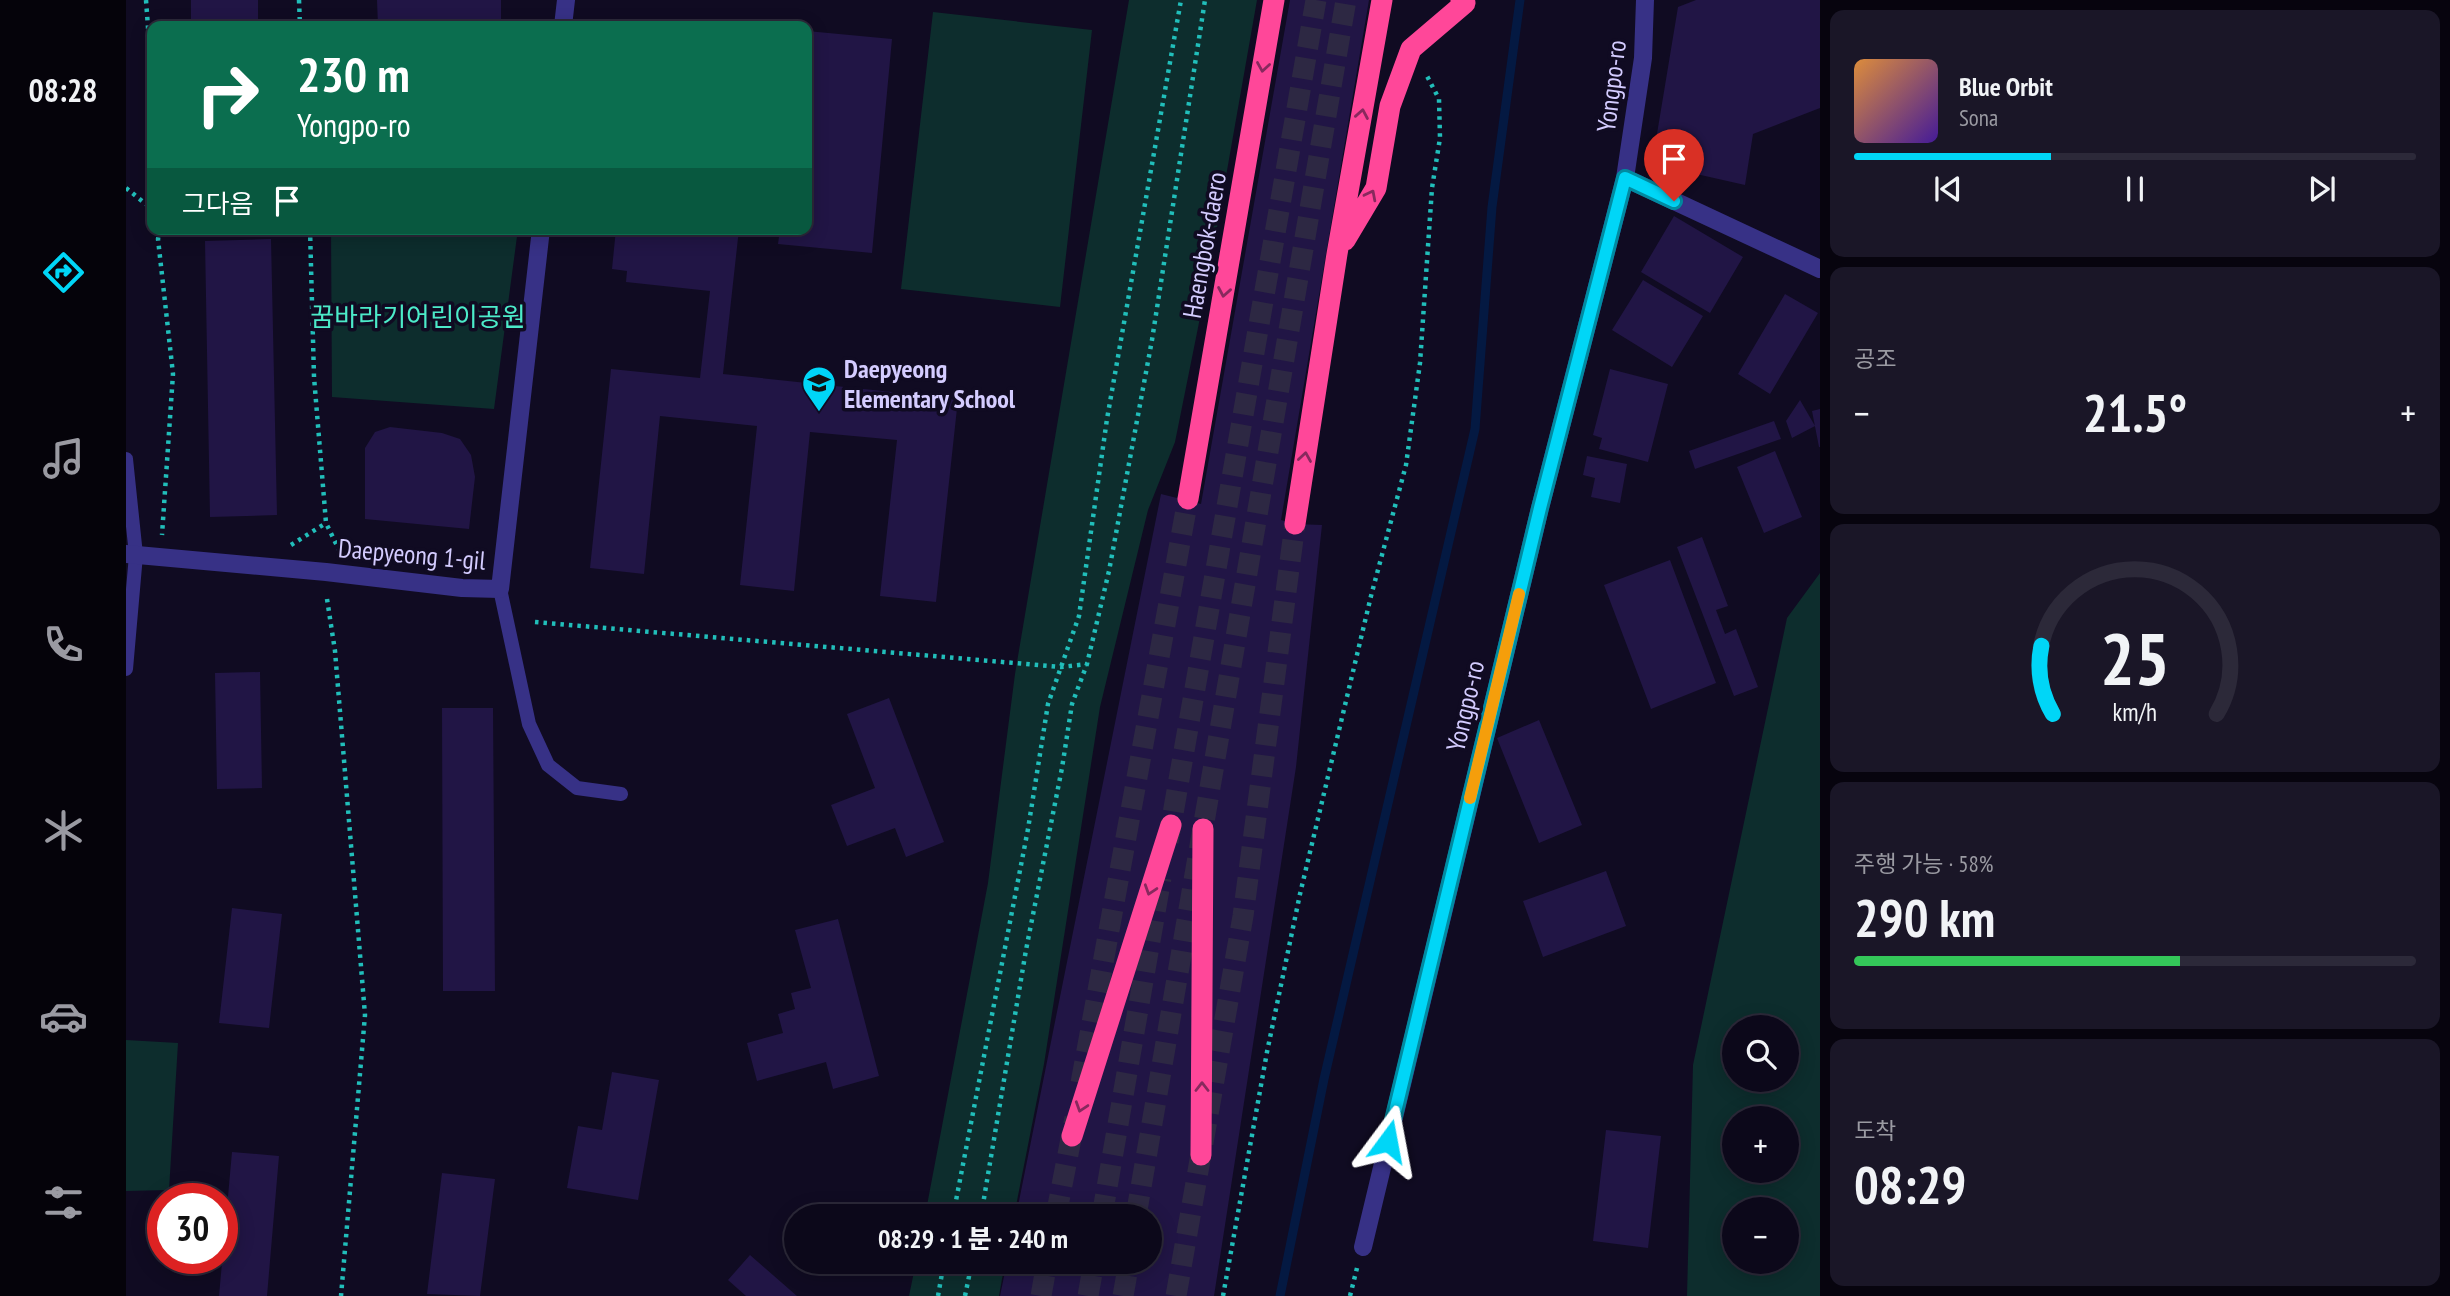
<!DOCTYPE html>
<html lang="ko">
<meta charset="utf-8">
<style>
:root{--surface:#0c081a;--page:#1a1627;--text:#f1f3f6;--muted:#9a9aa2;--line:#2c2939;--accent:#00d6f7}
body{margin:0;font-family:"PT Sans Narrow","Noto Sans KR",sans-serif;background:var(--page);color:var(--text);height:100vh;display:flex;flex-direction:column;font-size:26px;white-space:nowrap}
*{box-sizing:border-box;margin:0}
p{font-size:23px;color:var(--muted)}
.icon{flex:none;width:38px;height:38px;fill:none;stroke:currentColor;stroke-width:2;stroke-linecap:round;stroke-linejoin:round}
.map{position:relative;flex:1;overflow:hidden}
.details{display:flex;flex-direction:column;gap:10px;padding:10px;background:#07040e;width:630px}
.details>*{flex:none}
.top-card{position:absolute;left:21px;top:21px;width:665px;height:214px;border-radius:14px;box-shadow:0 4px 18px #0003,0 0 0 2px var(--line);background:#0b6e4f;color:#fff;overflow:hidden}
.buttons{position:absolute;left:1596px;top:1015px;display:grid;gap:14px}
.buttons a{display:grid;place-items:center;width:77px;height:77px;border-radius:50%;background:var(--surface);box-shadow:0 4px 18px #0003,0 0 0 2px var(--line);font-size:35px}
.speed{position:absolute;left:21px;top:1183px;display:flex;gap:14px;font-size:35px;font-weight:700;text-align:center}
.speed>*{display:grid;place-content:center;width:91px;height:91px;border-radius:50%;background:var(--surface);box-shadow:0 4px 18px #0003,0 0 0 2px var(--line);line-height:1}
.speed .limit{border:10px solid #d22;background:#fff;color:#111}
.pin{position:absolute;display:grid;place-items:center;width:60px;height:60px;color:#fff;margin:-72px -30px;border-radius:50% 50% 50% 0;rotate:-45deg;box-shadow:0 0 7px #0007}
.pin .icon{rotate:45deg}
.me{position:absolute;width:77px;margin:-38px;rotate:13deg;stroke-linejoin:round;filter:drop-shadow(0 0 5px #0008)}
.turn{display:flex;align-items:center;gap:24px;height:147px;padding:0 35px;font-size:32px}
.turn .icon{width:91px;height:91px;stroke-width:2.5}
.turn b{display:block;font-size:49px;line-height:60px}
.then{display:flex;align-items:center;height:66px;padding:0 35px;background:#0003;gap:14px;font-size:26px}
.big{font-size:52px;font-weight:800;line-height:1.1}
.details .widget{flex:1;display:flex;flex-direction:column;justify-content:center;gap:10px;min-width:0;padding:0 24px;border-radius:14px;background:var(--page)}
.details .dial{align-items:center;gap:0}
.dial svg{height:182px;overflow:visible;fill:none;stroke:var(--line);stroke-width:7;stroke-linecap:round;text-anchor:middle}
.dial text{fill:var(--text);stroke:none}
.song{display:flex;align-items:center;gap:21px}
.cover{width:84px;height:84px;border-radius:10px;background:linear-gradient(135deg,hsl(30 70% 55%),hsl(260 70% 35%))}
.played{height:7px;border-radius:4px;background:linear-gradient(90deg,var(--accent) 35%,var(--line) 35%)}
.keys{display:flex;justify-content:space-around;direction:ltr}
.heat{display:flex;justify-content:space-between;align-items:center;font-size:38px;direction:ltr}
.charge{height:10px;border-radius:5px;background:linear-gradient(90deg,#34c759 58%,var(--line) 0)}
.trip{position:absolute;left:658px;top:1204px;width:378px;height:70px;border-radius:35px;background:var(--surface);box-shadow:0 4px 18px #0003,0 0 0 2px var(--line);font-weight:800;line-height:70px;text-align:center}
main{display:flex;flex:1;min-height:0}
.menu{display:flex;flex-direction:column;width:126px;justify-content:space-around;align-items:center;background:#05030a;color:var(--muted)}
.menu .icon{width:49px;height:49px}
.menu .active{color:var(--accent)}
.menu b{font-size:32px;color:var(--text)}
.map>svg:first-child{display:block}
.green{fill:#0d2d2d;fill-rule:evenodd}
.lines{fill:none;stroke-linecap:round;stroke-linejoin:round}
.stream{stroke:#041942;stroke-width:9}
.building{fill:#211545}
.highway-tunnel{stroke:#2d2843;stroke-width:21;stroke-dasharray:21 10;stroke-linecap:butt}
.path{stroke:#21beba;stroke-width:4.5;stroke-dasharray:3.5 5;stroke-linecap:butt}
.lane{stroke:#373186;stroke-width:14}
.street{stroke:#373186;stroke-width:18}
.highway{stroke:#ff4799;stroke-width:21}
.oneway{stroke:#88295e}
.route-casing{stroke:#008ba1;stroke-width:18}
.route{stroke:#00d6f7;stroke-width:12}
.slow{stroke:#f59e0b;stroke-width:12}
.labels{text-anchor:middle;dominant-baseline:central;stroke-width:7;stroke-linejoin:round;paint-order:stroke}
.street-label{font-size:26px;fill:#d4ccff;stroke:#100b22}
.park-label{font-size:26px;fill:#4cebc9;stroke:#100b22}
.poi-label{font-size:26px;font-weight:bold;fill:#d4ccff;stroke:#100b22;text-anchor:start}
</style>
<main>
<nav class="menu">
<b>08:28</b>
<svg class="icon active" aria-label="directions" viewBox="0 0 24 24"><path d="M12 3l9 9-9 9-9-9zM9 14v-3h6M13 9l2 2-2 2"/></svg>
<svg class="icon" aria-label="music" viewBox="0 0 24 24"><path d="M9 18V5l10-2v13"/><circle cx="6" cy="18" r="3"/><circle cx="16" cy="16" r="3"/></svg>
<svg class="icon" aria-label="phone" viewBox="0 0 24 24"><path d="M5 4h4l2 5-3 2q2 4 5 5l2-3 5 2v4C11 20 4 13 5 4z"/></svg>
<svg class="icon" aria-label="climate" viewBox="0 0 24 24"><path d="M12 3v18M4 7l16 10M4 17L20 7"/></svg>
<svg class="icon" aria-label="car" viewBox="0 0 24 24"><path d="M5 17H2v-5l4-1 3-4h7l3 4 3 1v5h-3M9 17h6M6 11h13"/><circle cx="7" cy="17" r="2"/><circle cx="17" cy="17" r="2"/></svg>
<svg class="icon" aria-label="filters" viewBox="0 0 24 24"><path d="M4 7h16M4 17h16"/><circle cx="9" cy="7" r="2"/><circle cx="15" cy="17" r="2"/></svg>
</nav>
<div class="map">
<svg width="1694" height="1296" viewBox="0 0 1694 1296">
<rect width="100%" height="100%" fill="#100b22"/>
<path class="green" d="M1003,0H1131L1083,273L1049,442L1022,510L974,707L918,1064L888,1216H799L862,883L889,674Z
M807,12L966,30L934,307L775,289Z
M205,229H392L368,409L206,397Z
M1694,573V1296H1561L1567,1065L1661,618ZM1661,1027V1080H1608V1027ZM1661,1118V1171H1608V1118ZM1661,1209V1262H1608V1209Z
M0,1040L52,1043L43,1190L0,1191Z
M790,1262H879L873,1296H783Z"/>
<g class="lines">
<path class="stream" d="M1154,1296L1198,1079L1349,429L1366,207L1394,0"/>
</g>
<path class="building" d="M65,0H132V26H65Z
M251,0H375V26H252Z
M1164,0H1243L1155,520L1169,524L1196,525L1170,767L1088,1296H874L881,1262H1024V1216H890L1035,494L1075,504Z
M1570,0H1694V108L1627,134L1619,185L1526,164L1552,7Z
M681,31L766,39L746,253L652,244L654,229H681Z
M1548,216L1617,257L1584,313L1515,272Z
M490,229H613L597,374L832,399L810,602L754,596L771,440L684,432L668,591L614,585L631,426L534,416L518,574L464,568L485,369L574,378L584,291L500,282L501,271L486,269Z
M145,239L151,515L84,517L79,241Z
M1517,280L1577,316L1546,367L1486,330Z
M1659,294L1692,313L1644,394L1612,374Z
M1484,369L1542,384L1522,462L1473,449L1476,438L1467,435Z
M1674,400L1689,426L1666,438L1660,421Z
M1694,409V447H1693L1686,411Z
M1648,421L1655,439L1569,469L1563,451Z
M264,427L316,433L334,439L345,455L349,477L343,529L239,519V448L249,432Z
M1649,451L1676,517L1638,533L1611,467Z
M1461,456L1501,464L1494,503L1465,497L1469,478L1457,475Z
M1576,537L1602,606L1590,610L1599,634L1610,629L1632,687L1608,696L1551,547Z
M1544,560L1590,683L1525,709L1478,585Z
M134,672L136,788L91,789L89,673Z
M763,698L818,842L780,857L769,828L721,846L705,805L749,788L721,714Z
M316,708H367L369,991H317Z
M1413,720L1456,825L1413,843L1371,738Z
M1480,871L1500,926L1417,957L1397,901Z
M106,908L156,914L143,1028L93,1023Z
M712,919L753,1076L707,1089L700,1062L631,1081L621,1043L657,1033L652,1014L669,1009L665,993L685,988L669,930Z
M486,1072L533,1080L512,1200L441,1188L452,1126L476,1130Z
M1480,1130L1535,1136L1522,1248L1467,1241Z
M106,1152L153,1156L141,1296H93Z
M316,1173L369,1179L354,1296L301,1294Z
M624,1255L671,1296H620L602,1280Z"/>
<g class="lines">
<path class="highway-tunnel" d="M1042,842L1190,0
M955,1083L1062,499
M930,1216L949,1118
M976,1216L1035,878
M1010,1216L1220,0
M915,1296L921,1262
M962,1296L968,1262
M997,1296L1003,1262
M1050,1296L1117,916L1169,524"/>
<path class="path" d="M20,0L26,83
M173,0L174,26
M0,188L26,209
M34,229L32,239L47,374L36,535
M184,229L188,377L200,523L213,550
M165,545L200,523
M201,599L209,651L239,1015L215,1296
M409,622L935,667L961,664
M827,1216L902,829L922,704L953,616L981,419L1055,0
M855,1216L900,950L936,768L946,704L961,664L983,571L1026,340L1079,0
M812,1296L818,1262
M839,1296L846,1262
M1097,1296L1141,1052L1174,894L1245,596L1280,465L1294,363L1306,188L1314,138L1313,99L1301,76
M1224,1296L1231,1268"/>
<path class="lane" d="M0,459L10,555L0,669
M374,589L403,724L422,765L451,788L495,794"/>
<path class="street" d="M437,26L440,0
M1499,178L1694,269
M0,554L200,572L336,588L374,589L415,229
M1237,1247L1414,508L1499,178L1517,58L1519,0"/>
<path class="highway" d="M1219,240L1250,188L1264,106L1285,49L1339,3L1335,0
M1062,499L1148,0
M1169,524L1211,254L1256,0
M946,1136L1045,825
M1075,1155L1077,829"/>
</g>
<defs><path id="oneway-chevron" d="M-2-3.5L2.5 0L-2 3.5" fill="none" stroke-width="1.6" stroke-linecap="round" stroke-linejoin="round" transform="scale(1.75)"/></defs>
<g class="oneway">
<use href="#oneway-chevron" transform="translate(1137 67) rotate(99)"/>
<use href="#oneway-chevron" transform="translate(1236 114) rotate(-80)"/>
<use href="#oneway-chevron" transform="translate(1245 195) rotate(-63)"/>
<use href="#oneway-chevron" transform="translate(1098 292) rotate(100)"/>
<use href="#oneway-chevron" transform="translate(1179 457) rotate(-81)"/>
<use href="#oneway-chevron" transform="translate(1024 890) rotate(108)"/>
<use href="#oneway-chevron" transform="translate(1076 1087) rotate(-90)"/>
<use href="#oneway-chevron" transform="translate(955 1107) rotate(108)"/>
</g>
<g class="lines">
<g class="route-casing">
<path id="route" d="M1262,1141L1414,508L1499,178L1548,201"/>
</g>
<use href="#route" class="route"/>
<path class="slow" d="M1344,798L1393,594"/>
</g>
<defs>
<g id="school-pin" transform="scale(1.75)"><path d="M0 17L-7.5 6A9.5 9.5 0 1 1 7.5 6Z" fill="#00d6f7" stroke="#100b22"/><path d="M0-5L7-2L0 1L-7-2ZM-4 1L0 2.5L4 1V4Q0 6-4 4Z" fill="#111"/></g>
</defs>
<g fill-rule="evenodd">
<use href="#school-pin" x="693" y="383"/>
</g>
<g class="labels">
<g class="street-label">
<text transform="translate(1485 86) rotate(-83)">Yongpo-ro</text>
<text transform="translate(1078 245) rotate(-80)">Haengbok-daero</text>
<text transform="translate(286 554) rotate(5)">Daepyeong 1-gil</text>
<text transform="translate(1339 706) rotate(-77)">Yongpo-ro</text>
</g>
<g class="park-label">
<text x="292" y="316">꿈바라기어린이공원</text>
</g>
<g class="poi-label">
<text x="718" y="368">Daepyeong<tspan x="718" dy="30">Elementary School</tspan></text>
</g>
</g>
</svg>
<div class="buttons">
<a><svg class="icon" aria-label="search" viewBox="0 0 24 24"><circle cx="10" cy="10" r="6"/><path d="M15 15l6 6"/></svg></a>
<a>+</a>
<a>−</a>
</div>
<div class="speed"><div class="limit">30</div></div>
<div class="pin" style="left:1548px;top:201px;background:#d93025"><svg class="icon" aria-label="arrive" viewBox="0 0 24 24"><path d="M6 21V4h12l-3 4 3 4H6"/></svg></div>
<svg class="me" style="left:1262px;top:1141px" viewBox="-20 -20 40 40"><path d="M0-17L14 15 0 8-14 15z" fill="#00d6f7" stroke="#fff" stroke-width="4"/></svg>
<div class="trip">08:29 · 1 분 · 240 m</div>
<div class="top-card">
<div class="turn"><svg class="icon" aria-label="right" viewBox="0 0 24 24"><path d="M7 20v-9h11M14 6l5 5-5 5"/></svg><div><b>230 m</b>Yongpo-ro</div></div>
<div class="then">그다음<svg class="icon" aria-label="arrive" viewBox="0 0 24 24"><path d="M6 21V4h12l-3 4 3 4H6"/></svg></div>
</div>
</div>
<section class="details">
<div class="widget">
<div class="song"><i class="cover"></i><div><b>Blue Orbit</b><p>Sona</p></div></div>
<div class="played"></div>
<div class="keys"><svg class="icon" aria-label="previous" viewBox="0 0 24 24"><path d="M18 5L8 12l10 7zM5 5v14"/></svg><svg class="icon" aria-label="pause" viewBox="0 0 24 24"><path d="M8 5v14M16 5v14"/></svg><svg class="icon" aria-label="next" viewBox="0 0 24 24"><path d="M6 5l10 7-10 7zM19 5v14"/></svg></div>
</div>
<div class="widget"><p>공조</p>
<div class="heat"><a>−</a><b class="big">21.5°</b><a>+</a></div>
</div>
<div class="widget dial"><svg viewBox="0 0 100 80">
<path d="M14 69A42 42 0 1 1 86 69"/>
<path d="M14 69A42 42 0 0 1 9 39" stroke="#00d6f7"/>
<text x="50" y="56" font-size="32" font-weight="700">25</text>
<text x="50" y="72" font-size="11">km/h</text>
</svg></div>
<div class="widget"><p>주행 가능 · 58%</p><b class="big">290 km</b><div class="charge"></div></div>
<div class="widget"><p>도착</p><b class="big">08:29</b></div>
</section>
</main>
